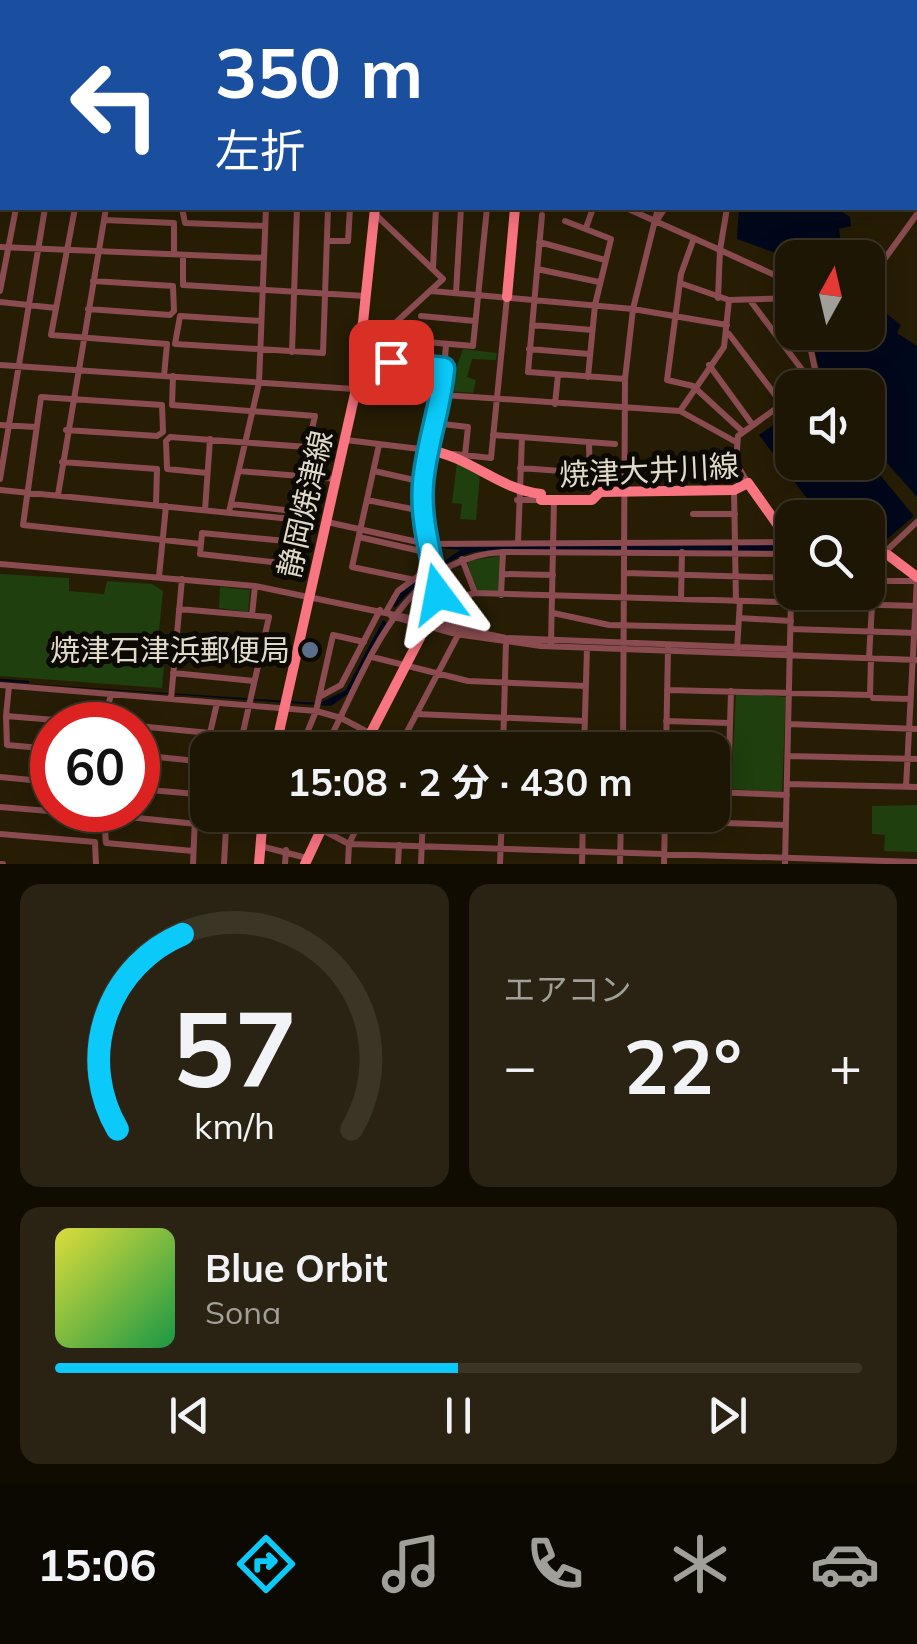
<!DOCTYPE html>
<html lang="ja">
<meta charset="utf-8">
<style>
:root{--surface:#1d1604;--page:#2a2313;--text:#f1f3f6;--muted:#a09f9a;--line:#3b3526;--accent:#0bcafa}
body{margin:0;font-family:Mulish,"Noto Sans JP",sans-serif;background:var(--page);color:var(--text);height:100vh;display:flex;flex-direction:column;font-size:38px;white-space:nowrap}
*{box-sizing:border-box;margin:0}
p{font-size:32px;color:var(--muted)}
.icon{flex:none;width:55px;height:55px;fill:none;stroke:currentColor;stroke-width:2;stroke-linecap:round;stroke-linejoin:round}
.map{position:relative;height:864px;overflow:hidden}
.details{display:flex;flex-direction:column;gap:20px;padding:20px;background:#100c02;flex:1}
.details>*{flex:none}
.hud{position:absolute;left:0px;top:0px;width:918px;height:210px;box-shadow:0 5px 25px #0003,0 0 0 2px var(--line);background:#1a4fa0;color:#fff;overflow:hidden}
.needle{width:65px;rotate:8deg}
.tools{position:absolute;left:775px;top:240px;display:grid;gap:20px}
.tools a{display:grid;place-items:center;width:110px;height:110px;border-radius:20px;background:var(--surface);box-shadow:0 5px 25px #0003,0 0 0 2px var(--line);font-size:50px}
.speed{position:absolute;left:30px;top:702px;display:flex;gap:20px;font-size:50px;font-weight:700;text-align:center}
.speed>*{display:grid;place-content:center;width:130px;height:130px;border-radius:50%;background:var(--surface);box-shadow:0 5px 25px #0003,0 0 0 2px var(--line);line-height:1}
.speed .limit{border:15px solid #d22;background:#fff;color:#111}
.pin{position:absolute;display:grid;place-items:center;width:85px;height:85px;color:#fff;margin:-42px;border-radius:20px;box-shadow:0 5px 15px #0006}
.me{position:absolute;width:110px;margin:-55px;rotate:347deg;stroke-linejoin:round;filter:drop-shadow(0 0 8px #0008)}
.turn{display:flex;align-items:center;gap:35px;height:210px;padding:0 50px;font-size:45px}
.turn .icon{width:130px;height:130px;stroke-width:2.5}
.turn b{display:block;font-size:70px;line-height:85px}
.big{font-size:75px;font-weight:700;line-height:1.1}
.details .tile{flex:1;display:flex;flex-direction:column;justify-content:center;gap:15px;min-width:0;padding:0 35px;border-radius:20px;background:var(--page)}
.details .dial{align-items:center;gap:0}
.dial svg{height:260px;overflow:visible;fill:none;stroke:var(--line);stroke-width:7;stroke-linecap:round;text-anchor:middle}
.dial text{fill:var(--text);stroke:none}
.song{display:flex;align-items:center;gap:30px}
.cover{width:120px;height:120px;border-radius:15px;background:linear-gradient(135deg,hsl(60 70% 55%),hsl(140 70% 35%))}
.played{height:10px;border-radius:5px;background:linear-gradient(90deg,var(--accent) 50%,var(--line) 50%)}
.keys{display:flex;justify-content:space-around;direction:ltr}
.heat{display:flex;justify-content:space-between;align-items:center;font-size:55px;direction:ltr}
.details .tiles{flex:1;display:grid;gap:20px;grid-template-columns:1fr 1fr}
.tile:last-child{grid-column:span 2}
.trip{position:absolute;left:190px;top:732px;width:540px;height:100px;border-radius:20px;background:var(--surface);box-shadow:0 5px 25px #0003,0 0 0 2px var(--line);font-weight:700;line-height:100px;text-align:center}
.menu{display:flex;height:160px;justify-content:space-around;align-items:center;background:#0c0902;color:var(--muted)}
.menu .icon{width:70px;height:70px}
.menu .selected{color:var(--accent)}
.menu b{font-size:45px;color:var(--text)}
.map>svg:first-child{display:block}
.green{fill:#1f3f0e}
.water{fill:#00081b}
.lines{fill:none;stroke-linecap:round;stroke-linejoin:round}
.stream{stroke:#00081b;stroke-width:2.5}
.river{stroke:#00081b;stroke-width:8}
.minor{stroke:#8a4c50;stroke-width:6}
.major{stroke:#f87581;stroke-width:10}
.route-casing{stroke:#0783a2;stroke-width:25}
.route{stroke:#0bcafa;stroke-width:18}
.service-dot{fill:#5c6f8a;stroke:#0c0802;stroke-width:4}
.labels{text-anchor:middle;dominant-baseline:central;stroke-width:10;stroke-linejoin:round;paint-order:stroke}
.street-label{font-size:30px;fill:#e0dacb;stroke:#0c0802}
.poi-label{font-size:30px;fill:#e0dacb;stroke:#0c0802;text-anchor:end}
</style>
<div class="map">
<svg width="917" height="864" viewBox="0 0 917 864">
<rect width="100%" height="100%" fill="#271d05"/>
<path class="green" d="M463,349L497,353L496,360L472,359L467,377L476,380L473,393L448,391Z
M457,463L480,474L476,520L460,519L462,504L452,503Z
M500,556V591H476L467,561Z
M0,574L69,578V591L104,594L107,581L152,584L163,591L158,641L166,642L162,688L0,676Z
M220,587L250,590L248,612L219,608Z
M736,693L786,697L782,792L731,789Z
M917,805V852L884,851L885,835L872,834V806Z"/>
<path class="water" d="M739,208H837L850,217L851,226L839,229L842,250H855L853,257L792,259L737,239Z
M874,304L901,325L897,333L917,346V497L886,462L876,470L914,516L878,547H868V518L821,517L759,435L792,412V462H868V388L824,387L810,333L868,332V311Z
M792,544V551H479C447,557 415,583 396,607L392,606L401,592L460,550L432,547Z
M383,620L387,623L352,691L331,706L0,682L320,703L346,690Z"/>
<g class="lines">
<path class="stream" d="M0,680L28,682"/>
<path class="river" d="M198,2L205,0
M0,75L2,74"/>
<path class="minor" d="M104,0L105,2
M266,0L267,2
M429,0L480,2
M726,0V2
M837,0V2
M49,2L50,0
M83,2V0
M164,2L170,0
M229,2L236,0
M343,2V0
M348,2L364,0
M415,2V0
M587,2L588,0
M627,2V0
M787,2V0
M0,19H2
M0,63L2,62
M0,87L2,86
M915,100L917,102
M0,121L2,122
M0,151H2
M0,186H2
M915,200L917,201
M75,208L51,335L167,344L164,376
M182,208L185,223L265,226
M626,208L720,250L718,298
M727,208L720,250L792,283
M542,215L528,372L625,379
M104,220L174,223V254
M657,220L665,208
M565,221L611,239L595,305L588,377
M586,228L593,208
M694,238L681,274L667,380L693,386L742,431
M327,241H348L350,208
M539,242L605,260
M0,247L264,258
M183,255V285L365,296
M433,268L436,208
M537,269L599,282
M873,275L917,214
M680,283L729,300L792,298
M0,291L16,208
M431,291L633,309L727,325
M456,293L461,208
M729,300L724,347L680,411L736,442
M0,302L56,308
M752,303L812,383
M88,309L170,315L174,311L173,286L93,281
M421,316L475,321
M261,321L180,316L175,344L323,353L328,208
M532,325L592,330
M729,334L782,404
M363,337L379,338L443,279L375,214
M379,338L473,346L487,208
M393,340L391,362L444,368
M529,349L589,354
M292,352L297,208
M0,365L680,411
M709,365L752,424
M173,376L172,405L315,416L281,563L200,554L202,533L286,541
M806,388L816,374L807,332
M442,395L446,345
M555,404L558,375
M434,423L468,427L465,455
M0,425L36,427
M66,430L157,436L163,432L162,405L41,397L23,525L201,544
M493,435L615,444
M346,440L428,450
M589,442L590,488
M379,445L352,567L410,579
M454,454L491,458L507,297
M62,462L157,469L156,505
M520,468L589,473
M239,471L337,479
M374,471L423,482
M207,473L167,469L166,441L170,437L307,447
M0,479L45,208
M748,483L736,463L738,436L792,397
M0,490L291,519
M734,490L736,601
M58,495L106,208
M367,500L422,511
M517,500H541
M231,504L293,511
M205,510L210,439
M229,512L259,383L266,208
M693,514H735
M327,522L427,544L788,542
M359,537L429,553
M518,543L522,437
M883,554L917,522
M462,559L475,593
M0,564L255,586L506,638L790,649
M626,573L792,578
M502,574L553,575
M159,577L166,506
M868,581H915
M501,595L503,552
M681,599L682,552
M439,603L475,593L917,606
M179,609L269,617L239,750
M386,612L398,591L432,566
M553,613L609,625L738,628
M252,615L255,586
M391,616L456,634L541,646L917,660
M739,618L791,621
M791,629L916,633
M176,642L262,649
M551,644L554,500
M737,650L740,601
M372,657L468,681L586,686
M869,658L872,605
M173,673L254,681
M0,685L316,711L341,718L398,748L447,750
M667,690L870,695L871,658
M319,697L341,685L380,610
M873,698L910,699
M171,699L182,579
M416,714L585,721
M6,716L9,686
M666,721L730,723
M789,724L917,729
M113,725H131
M138,726L210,733
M52,749L7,745L6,716L104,724L111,694
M398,749L458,635
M300,750L316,711L333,635L364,642
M324,750C366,672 398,557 503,552L792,554L785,864
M503,750L506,641
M584,750L587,648
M623,750L625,379L633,309L658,208
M666,750L668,649
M138,755L206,762
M788,756L917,759
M712,759L729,760
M0,777L52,782
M787,784L917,787
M906,787L917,579
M138,789L208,795
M712,792L787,795
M728,793L731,691
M0,807L97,815L101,810
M50,811L52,783
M294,815L349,844L917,862
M471,815L583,819
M664,821L786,825
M0,834L95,842L96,864
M260,846L307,858
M193,851L106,843L104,819L108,815L226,827L224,864
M0,864H3
M193,864L196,794L217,703
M285,864L286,850
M348,864L349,844L363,815
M398,864L399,845
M421,864L423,815
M500,864L502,815
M582,864L583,815
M620,864L621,815
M664,864L665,815"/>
<path class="major" d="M383,2V0
M545,2V0
M507,297L515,208
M428,450C469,456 500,490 541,494V500H592L600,492L734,490L748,483L780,528L792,554
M868,555H888L917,577
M275,750L356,389L375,208
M362,750L438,603L422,511L428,450L442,395
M259,864L263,815
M305,864L328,815"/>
</g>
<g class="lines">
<g class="route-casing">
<path id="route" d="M391,362L444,368C441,408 426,445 423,484C420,522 432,557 438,594"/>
</g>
<use href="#route" class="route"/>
</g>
<circle class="service-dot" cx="310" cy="650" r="10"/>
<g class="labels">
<g class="street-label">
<text transform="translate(649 470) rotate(-3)">焼津大井川線</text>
<text transform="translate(305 504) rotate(-77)">静岡焼津線</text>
</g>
<g class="poi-label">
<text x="290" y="650">焼津石津浜郵便局</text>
</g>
</g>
</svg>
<div class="tools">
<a><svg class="needle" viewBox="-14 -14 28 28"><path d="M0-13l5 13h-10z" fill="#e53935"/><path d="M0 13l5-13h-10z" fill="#a09f9a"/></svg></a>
<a><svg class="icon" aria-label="sound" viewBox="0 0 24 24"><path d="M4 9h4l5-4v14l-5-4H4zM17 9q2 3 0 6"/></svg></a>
<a><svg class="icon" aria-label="search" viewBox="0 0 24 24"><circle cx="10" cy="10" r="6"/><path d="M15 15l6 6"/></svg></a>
</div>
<div class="speed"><div class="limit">60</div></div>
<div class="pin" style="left:391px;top:362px;background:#d93025"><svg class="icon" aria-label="arrive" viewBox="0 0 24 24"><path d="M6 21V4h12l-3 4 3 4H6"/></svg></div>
<svg class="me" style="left:438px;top:594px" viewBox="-20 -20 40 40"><path d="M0-17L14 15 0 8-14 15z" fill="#0bcafa" stroke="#fff" stroke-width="4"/></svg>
<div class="trip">15:08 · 2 分 · 430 m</div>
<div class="hud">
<div class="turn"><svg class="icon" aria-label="left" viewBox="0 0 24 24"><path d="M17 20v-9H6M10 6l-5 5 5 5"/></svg><div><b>350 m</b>左折</div></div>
</div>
</div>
<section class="details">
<div class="tiles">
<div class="tile dial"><svg viewBox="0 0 100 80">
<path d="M14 69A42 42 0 1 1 86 69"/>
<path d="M14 69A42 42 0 0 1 34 9" stroke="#0bcafa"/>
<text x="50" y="56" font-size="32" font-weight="700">57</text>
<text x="50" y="72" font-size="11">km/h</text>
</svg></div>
<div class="tile"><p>エアコン</p>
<div class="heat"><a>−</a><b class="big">22°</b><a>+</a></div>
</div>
<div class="tile">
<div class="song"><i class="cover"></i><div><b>Blue Orbit</b><p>Sona</p></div></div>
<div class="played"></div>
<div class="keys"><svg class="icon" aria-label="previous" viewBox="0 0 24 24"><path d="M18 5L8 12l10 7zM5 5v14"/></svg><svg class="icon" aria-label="pause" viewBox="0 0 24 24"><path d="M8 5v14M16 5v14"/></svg><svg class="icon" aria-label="next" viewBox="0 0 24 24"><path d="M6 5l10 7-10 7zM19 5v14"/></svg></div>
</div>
</div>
</section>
<nav class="menu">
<b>15:06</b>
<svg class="icon selected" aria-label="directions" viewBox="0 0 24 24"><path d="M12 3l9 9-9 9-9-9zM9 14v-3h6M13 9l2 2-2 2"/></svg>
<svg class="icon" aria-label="music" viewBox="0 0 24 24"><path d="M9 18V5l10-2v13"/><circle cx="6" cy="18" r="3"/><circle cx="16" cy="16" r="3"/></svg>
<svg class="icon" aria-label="phone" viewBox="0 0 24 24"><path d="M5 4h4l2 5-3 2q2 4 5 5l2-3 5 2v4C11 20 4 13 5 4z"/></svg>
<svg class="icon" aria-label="climate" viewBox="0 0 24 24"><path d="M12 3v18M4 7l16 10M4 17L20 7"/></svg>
<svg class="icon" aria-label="car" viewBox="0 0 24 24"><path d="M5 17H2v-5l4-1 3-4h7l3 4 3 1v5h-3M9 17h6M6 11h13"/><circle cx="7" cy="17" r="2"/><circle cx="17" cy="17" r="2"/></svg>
</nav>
